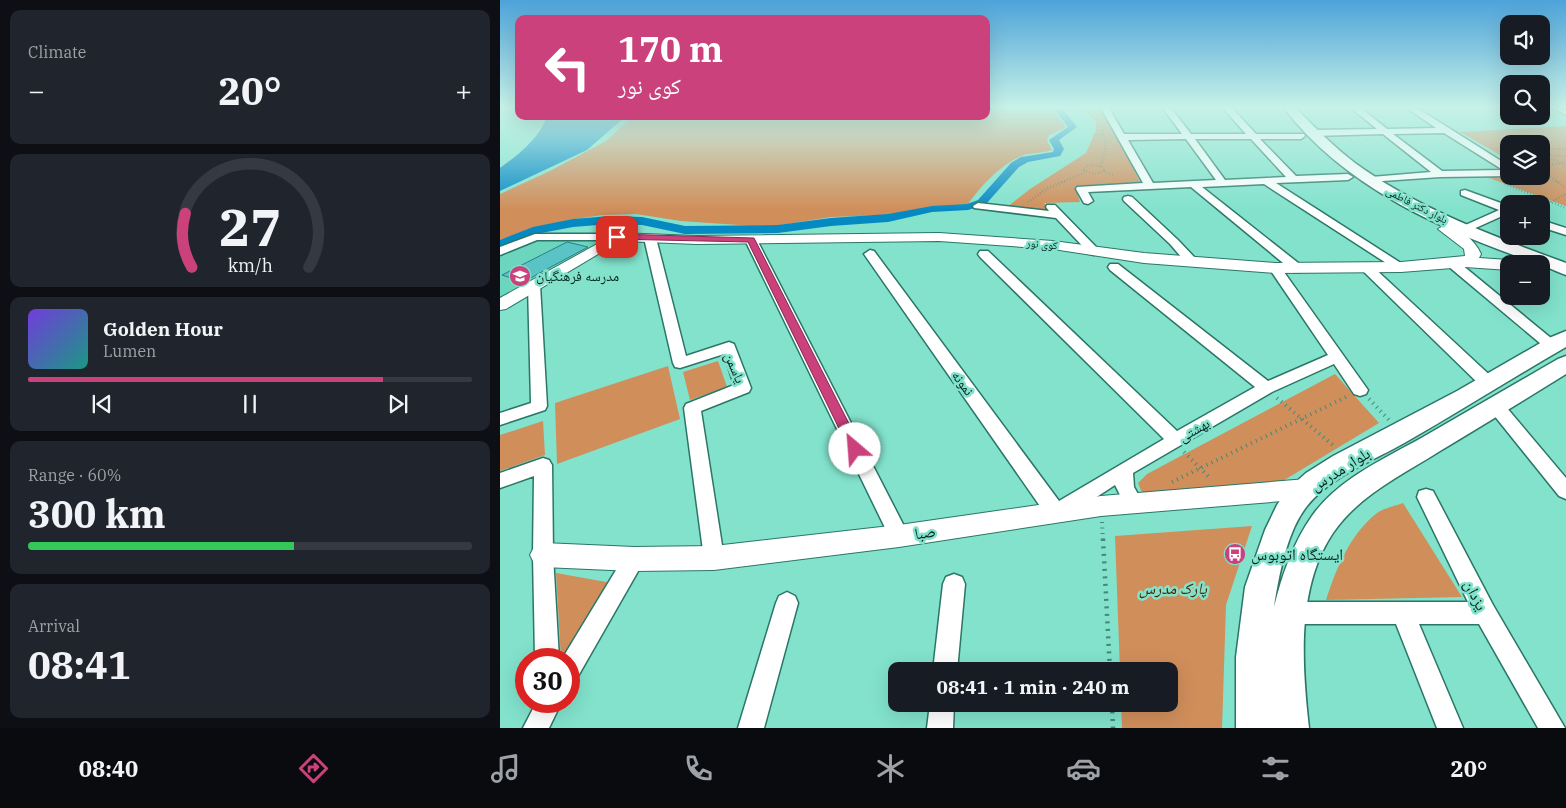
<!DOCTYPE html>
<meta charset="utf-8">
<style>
:root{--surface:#171b24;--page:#20242c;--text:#f1f3f6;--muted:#9ea1a6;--line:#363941;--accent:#ca417c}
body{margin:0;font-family:"IBM Plex Serif","Noto Naskh Arabic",serif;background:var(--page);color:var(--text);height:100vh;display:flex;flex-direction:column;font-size:19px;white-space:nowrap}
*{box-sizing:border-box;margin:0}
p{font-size:16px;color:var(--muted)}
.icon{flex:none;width:28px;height:28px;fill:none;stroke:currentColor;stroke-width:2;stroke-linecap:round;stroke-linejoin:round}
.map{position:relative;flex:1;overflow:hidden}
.panel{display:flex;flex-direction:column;gap:10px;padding:10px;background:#0d0f14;width:500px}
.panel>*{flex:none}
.hud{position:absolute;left:15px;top:15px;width:475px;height:105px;border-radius:10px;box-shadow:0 5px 20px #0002;background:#ca417c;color:#fff;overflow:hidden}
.fabs{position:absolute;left:1000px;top:15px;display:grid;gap:10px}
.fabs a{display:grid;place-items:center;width:50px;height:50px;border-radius:10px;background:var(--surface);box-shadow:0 5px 20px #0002;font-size:25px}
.speed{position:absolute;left:15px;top:648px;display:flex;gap:10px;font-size:25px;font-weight:700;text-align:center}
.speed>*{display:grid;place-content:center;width:65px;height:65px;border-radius:50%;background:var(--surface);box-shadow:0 5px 20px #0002;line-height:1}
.speed .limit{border:8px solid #d22;background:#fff;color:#111}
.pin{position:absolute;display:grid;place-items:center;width:42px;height:42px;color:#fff;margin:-21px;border-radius:10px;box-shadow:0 2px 8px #0006}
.me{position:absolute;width:55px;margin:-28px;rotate:333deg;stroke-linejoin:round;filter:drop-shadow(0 0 4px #0008)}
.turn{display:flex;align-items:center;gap:18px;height:105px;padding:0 20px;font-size:22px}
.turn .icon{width:65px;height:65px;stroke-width:2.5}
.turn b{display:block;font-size:35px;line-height:42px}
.big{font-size:38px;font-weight:700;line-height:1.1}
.panel .tile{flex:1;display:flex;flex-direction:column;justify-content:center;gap:8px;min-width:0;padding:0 18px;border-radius:10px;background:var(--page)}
.panel .dial{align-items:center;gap:0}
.dial svg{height:130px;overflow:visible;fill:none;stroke:var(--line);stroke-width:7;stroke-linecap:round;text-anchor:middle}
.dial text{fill:var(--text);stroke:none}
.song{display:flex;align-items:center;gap:15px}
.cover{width:60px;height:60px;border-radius:8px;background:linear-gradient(135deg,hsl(260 70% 55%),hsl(170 70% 35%))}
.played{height:5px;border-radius:2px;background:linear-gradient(90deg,var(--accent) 80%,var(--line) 80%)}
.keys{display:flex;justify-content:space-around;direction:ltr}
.heat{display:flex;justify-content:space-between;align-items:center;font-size:28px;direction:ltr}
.charge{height:8px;border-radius:4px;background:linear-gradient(90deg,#34c759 60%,var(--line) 0)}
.trip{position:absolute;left:388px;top:662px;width:290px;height:50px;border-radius:10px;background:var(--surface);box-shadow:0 5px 20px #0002;font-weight:700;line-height:50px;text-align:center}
.tab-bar{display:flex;height:80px;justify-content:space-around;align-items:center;background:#090b0e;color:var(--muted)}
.tab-bar .icon{width:35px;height:35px}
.tab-bar .on{color:var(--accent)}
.tab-bar b{font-size:22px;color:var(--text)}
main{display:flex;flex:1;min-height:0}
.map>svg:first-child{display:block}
.built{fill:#6bd5bd}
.green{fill:#d08e5b}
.water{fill:#0589c3}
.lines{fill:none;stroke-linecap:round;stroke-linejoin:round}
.canal{fill:#0589c3;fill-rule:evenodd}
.building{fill:#5ac3c5;stroke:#2e7f81}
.minor-casing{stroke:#2b7667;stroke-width:3}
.tertiary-casing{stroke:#2b7667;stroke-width:2}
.secondary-casing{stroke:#2b7667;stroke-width:3}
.path-far3{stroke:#468778;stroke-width:2;stroke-dasharray:0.5 2.5;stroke-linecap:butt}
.path-far2{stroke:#468778;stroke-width:2.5;stroke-dasharray:0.5 2.5;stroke-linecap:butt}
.path-far1{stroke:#468778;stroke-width:4;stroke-dasharray:1 4.5;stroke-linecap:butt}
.path{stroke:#468778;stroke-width:4.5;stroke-dasharray:2 5.5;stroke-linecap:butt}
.minor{fill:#fff;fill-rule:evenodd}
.tertiary{fill:#fff;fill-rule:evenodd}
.secondary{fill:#fff;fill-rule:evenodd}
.route{fill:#ca417c;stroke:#832a51}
.labels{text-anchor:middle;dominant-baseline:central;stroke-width:5;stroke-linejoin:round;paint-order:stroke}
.far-street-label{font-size:11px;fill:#06251f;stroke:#82e2cc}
.poi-label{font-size:14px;fill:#06251f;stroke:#82e2cc;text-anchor:start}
.street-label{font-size:14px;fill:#06251f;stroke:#82e2cc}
.near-street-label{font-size:16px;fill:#06251f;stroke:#82e2cc}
.near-poi-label{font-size:16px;fill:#06251f;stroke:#82e2cc;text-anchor:start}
.near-park-label{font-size:16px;font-style:italic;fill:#4e2500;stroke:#82e2cc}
</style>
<main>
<section class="panel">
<div class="tile"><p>Climate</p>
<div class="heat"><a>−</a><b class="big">20°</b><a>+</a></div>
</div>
<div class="tile dial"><svg viewBox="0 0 100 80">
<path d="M14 69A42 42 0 1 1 86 69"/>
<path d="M14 69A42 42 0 0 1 10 36" stroke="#ca417c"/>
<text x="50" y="56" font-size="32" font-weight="700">27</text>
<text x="50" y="72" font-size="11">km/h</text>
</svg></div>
<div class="tile">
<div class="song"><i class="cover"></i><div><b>Golden Hour</b><p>Lumen</p></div></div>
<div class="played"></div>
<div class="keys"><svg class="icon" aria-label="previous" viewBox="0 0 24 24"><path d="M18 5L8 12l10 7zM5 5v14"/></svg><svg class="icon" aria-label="pause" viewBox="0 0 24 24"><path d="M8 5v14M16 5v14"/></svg><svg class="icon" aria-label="next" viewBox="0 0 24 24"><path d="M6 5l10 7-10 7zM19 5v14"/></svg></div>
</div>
<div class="tile"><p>Range · 60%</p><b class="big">300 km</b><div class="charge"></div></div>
<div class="tile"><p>Arrival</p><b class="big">08:41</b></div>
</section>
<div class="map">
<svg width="1066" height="728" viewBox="0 0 1066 728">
<rect width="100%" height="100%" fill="#82e2cc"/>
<path class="built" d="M105,238L89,250L0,298V254L38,239Z"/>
<path class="green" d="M486,108H550L564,124L565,128L549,135L547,141L552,150C543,153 533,153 524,155C502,163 481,186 468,204L383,215L331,217L281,225L253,226L181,221L136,214L102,215L69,220L32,229L0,240V194L50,171L106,141L134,116H486Z
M582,108H600L618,138L640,182L575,186L580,202L544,203L550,212L507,207L530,189L586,153L596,130V122Z
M1066,126V206L973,172L1009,170V176H1041V144H1009V160L960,132Z
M218,361L227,387L190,400L183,372Z
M168,366L180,419L57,464L55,403Z
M835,374L879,423L781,482L643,495L638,483L647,474Z
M43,421L45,455L0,471V435Z
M903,503L962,597L826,600C836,569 850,534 877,513C884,508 895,506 903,503Z
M752,526L726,605L722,728H622L621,704H669V671H620L615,536Z
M56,573L112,583L65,659H61Z"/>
<path class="water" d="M47,116H126L87,150L0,191V168C18,155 40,138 47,116Z"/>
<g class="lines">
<path class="canal" d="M553,108H562L577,127L559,140L564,149L560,156L528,162L519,167L486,204L468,210L432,212L388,222L331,226L278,233L185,234L142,225L110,224L73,227L36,234L0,248V240L33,227L73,219L110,216L142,217L185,226L278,225L331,218L388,214L432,206L467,204L478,200L511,163L521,157L553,152L554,149L549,140L568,127Z"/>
</g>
<path class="building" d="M67,242L88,247L23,282L2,275Z"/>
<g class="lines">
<g class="minor-casing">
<path id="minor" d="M601,108H609L624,134H682L663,108H671L691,134H746L723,108H732L756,134H804L805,136L801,139H760L796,176L848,174L853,177L848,180L776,183L907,267L905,270H897L764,184L702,187L802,266L804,269L802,272H794L691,187L588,192L593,201L588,204L584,203L576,189L577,187L643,183ZM686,139L716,180L653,183L628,140ZM695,139H751L786,177L725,180Z
M851,108H861L887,129L936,128L907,108H917L1009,166V176L940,177L868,182L866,180L871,177L931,172L883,134L813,136L809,133L813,130L877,129ZM944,133L1003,170L942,171L893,134Z
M1053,108L1066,110V115Z
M965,190L1009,206V213L969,231H961L959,229L961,227L999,210L961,195V191Z
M628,196L632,197L678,240L696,259L698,262L696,265H688L670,244L624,201L623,199L624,197Z
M478,203L549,211L546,207L547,205H555L600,251L594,255L590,254L556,218L474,208L473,206Z
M1041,220L1066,228V235L1041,227Z
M35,234H117L123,237L117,240H37L0,255V247Z
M150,235L156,238L186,356L229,342L234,344L251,388L249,392L201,411L224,558L221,565L214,567L207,565L204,558L184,408L186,404L234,385L224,354L180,368L175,367L173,363L144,238Z
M251,237L257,240L406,530L409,536L406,542L399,545L392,542L245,240Z
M370,250L374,251L559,501L664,439L480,257L478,254L480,251H488L677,431L755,387L610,270L608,267L610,264H618L768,381L828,355L769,268L771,265H779L868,390L866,394L860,396L854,394L834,364L772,392L633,473L634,487L643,503L641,509L634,511L627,509L615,485L563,519L556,521L549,519L364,254Z
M952,259L956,260L1057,343L1059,346L1057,349H1047L948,266L946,263L948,260Z
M867,264L871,265L995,380L997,384L995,388L989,389L983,388L863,271L861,268L863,265Z
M34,281L40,285L47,406L45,410L0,425V413L31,403L28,285Z
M995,399L1001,401L1066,478V499L1059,496L989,409L987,405L989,401Z
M43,458L49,460L52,465L53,555L59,659H35L33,555L34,476L0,488V473Z
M926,489L933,491L993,605L1065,728H1038L979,624H919L963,728H937L896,624H791L783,621L780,613L783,605L791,602H968L917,497L919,491Z
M134,550L141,552L144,559L141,566L77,678L69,682V659H62L127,552Z
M454,574L462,577L465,584L457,671H433L443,584L446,577Z
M287,592L295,596L298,603L264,728H238L276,603L279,596Z
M37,701H62L49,728H23Z
M430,704H454L453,728H427Z"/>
</g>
<g class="tertiary-casing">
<path id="tertiary" d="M945,225C960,228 975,240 981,254L979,258L1009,260L1016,264H1009V270L965,267L901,272L775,273L644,263L553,249L439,241L197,244L120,241L6,309L0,310V298L117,233L197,236L439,233L553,241L644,253L775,263L901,262L965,256L964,249L938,229Z
M807,479L815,482L819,489L815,496L807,499L601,516L399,547L214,570L134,571L43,567L34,563L30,555L34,547L43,543L134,547L214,546L399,525L601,496Z"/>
</g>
<g class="secondary-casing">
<path id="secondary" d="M784,108H796C815,128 834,147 855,163C918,209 993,236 1066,263V275C1057,272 1046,266 1039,264C946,232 846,189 784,108Z
M1066,331V347C1012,378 960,411 906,442C873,461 831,476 807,506C787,531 779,575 774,607C782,575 793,543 812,516C838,479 884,459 923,437C968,411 1013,385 1058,359L1066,356V374C1024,400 982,426 940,451C902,475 859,495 833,533C796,588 802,665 809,728H736V657L745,587L765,530L777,505L787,490L806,473L833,456L957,391L1049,338Z"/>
</g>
<path class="path-far3" d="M594,135H604
M997,149H1009
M1041,149H1066
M1041,153L1066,166
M1047,155L1066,156
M593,165L602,167L605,171L593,174L584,170L587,166Z
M601,166L606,147L602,128
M1041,166L1046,169
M604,171L615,176
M1016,177L1030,176
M562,182L587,172
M1058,182L1047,175L1046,169L1050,165L1066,162"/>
<path class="path-far2" d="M1056,181L1066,188
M1005,184L1066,208
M528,202L548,188L565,181
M1051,202L1066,194"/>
<path class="path-far1" d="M777,398L835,447
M869,399L889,420
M684,452L711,479
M672,482L848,396
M602,522L603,541"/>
<path class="path" d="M603,539L610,671
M612,704L613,728"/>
<use href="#minor" class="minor"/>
<use href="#tertiary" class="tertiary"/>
<use href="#secondary" class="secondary"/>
</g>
<linearGradient id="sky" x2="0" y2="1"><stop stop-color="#4da3d9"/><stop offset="0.51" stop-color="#c7f2e8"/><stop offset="1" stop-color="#c7f2e8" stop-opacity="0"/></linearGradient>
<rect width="1066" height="210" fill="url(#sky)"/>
<path class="route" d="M117,234L254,238L362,449L360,453L355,454L350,453L349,449L248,242L114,239V235Z"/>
<defs>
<g id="school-disc" transform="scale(1.125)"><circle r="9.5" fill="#ca417c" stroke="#82e2cc"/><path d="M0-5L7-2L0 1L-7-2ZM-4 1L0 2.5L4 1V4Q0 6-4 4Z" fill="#fff"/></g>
<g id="bus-disc" transform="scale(1.125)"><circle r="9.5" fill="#ca417c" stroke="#82e2cc"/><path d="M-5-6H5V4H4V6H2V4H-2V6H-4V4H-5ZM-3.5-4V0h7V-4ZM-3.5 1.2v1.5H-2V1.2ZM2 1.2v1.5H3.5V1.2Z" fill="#fff"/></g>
</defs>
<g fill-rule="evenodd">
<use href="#school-disc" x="20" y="276"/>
<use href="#bus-disc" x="735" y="554"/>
</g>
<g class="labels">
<g class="far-street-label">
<text transform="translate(917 205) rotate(27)">بلوار دکتر فاطمی</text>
<text transform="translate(542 244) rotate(5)">کوی نور</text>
</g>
<g class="poi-label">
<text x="36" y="276">مدرسه فرهنگیان</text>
</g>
<g class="street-label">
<text transform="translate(235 368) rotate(67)">یاسمن</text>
<text transform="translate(463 383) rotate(54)">نمونه</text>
<text transform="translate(694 430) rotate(-30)">بهشتی</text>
</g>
<g class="near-street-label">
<text transform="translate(840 469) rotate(-32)">بلوار مدرس</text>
<text transform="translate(425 532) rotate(-9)">صبا</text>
<text transform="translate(976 595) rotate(63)">یزدان</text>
</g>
<g class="near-poi-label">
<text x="751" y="554">ایستگاه اتوبوس</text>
</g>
<g class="near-park-label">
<text x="673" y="588">پارک مدرس</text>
</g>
</g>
</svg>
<div class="fabs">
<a><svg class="icon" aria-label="sound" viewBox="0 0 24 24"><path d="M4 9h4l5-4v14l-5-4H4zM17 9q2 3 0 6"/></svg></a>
<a><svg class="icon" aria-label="search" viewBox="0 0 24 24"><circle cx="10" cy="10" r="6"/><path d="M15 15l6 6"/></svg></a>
<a><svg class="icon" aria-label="layers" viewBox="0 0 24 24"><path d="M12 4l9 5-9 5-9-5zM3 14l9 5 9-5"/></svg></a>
<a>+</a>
<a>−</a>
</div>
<div class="speed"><div class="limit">30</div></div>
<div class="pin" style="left:117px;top:237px;background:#d93025"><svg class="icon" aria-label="arrive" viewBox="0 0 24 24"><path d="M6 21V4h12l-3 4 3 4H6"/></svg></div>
<svg class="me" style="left:355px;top:449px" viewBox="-20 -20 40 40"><circle r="19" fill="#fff"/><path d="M0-13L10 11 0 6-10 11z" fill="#ca417c"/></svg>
<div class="trip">08:41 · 1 min · 240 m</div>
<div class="hud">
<div class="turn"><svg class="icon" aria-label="left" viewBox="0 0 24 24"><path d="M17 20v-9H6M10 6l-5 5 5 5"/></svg><div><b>170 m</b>کوی نور</div></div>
</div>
</div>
</main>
<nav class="tab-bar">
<b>08:40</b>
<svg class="icon on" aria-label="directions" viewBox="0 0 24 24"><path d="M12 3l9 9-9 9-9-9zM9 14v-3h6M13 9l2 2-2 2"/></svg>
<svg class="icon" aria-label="music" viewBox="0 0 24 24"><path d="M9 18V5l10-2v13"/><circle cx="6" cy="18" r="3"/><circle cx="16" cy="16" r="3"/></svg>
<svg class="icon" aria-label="phone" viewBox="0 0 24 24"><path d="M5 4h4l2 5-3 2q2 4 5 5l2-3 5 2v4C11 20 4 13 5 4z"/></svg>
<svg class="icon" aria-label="climate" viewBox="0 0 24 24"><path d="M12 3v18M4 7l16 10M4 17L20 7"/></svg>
<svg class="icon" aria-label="car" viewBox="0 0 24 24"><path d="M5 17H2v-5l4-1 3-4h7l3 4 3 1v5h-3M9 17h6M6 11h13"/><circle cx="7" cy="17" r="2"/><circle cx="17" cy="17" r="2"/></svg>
<svg class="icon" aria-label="filters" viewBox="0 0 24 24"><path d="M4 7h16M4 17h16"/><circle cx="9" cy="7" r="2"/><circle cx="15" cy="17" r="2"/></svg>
<b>20°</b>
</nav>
